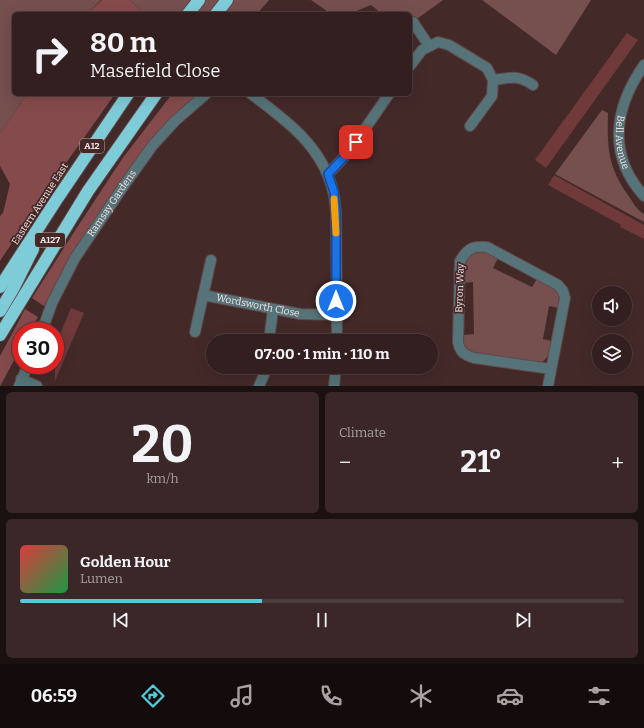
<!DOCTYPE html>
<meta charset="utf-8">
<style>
:root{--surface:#331f1f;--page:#3b2728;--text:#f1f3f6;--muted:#a9a2a4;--line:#4e3d3d;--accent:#54cadd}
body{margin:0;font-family:Bitter,serif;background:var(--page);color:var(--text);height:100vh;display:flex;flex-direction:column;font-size:15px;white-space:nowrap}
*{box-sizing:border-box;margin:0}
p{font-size:13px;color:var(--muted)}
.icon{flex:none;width:22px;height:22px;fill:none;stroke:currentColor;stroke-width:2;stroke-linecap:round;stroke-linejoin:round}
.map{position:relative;height:386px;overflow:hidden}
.sheet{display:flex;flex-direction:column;gap:6px;padding:6px;background:#1c1111;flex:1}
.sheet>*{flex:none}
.guide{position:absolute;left:12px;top:12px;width:400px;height:84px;border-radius:6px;box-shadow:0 4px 16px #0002,0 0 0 1px var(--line);background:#331f1f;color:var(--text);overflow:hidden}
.buttons{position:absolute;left:592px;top:286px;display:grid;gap:8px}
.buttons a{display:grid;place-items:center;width:40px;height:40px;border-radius:50%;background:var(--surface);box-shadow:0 4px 16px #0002,0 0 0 1px var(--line);font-size:20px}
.speed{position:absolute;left:12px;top:322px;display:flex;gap:8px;font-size:20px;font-weight:700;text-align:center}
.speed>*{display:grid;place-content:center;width:52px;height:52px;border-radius:50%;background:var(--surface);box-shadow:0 4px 16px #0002,0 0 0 1px var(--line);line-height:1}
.speed .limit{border:6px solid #d22;background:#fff;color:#111}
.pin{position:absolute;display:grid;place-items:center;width:34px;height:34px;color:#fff;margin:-17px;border-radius:8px;box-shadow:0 2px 6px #0006}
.me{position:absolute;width:44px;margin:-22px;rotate:0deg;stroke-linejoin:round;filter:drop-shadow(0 0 3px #0008)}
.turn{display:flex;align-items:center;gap:14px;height:84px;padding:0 12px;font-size:18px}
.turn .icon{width:52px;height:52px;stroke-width:2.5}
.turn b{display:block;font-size:28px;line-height:34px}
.big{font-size:30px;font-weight:700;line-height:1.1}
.sheet .card{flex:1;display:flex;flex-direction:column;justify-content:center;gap:6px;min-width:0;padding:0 14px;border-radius:6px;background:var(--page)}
.sheet .dial{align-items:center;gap:0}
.dial b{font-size:52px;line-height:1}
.song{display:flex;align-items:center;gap:12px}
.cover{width:48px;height:48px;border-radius:6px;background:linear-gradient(135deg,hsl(0 70% 55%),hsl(140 70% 35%))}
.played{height:4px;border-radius:2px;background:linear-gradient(90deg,var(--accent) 40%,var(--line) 40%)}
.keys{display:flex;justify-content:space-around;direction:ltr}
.heat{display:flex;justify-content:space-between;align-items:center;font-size:22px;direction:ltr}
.sheet .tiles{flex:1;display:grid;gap:6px;grid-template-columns:1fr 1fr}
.card:last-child{grid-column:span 2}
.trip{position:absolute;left:206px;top:334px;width:232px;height:40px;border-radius:20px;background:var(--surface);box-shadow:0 4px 16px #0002,0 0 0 1px var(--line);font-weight:700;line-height:40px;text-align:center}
.menu{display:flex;height:64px;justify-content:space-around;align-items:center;background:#140c0c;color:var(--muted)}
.menu .icon{width:28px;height:28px}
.menu .selected{color:var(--accent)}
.menu b{font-size:18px;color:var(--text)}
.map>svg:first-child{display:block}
.green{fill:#764f4f}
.forest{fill:#854b4c}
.building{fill:#70393a}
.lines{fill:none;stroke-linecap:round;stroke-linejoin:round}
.minor-casing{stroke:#604747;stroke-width:12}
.highway-casing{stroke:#604747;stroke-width:14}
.minor{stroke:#557378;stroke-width:10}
.highway{stroke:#7fccd9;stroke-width:12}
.route-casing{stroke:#114b97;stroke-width:10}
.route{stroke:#1a73e8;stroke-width:7}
.slow{stroke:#f59e0b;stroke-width:7}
.labels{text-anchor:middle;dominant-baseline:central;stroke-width:3.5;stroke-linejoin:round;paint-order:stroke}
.shield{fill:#442929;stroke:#c0aaaa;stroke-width:1}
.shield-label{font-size:9px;font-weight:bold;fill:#f5e2e2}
.street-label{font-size:10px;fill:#f5e2e2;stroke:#442929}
</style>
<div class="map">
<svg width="644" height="386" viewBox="0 0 644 386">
<rect width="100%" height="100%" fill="#442929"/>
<path class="green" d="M0,0H101L87,14H14V94H27L0,133Z
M130,0H269L257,14H144Z
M311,0H443L410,24V14H382L371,5L349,14H331Z
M482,0H591L556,55Z
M602,110L608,113C607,150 608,167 630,198C634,204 637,210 644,214V222L555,174Z
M482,251L498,258L493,268L532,287L537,279L557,289L561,299L559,308L549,306L543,339L552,341C551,351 550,356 542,362L478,355L469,352L463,346V335L474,334L473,282L463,283C465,267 462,253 482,251Z"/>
<path class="forest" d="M102,0H130L144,14H87Z
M27,94H115L54,180L0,261V216L3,213L10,184L0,166V133Z
M172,94H197L158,134L81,243L44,306L32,298L78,226L122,159Z
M25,309L38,317L30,331H21V348L0,386V356Z"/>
<path class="building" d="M627,33L638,40L546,168L535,160Z
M554,175L644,225V239L620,227L621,225L548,185Z
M71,308L84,313L55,381V346Z"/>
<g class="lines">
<g class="minor-casing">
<g id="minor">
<path d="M413,22L429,46"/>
<path id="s1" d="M644,65C614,108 607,155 644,196"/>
<path d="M410,66L422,50L438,42L449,45L487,68L493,80L492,96L470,126"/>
<path d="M493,80C511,78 517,74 533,85"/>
<path d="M251,94C286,120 322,146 333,191C335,198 335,205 336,212L337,341"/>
<path d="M328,174L349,152L389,94"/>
<path id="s2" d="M203,295L300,314L336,315"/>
<path id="s3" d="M42,331L52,303L75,258L125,184L153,145L175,121L206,94"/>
<path d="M195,332L211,260"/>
<path d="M269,341L273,309"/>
<path d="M21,379L37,386"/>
<path d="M19,386L28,365"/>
<path d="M259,386L264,375L265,367"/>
<path d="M334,386L336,367"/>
<path d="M548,386L565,298L563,291L558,285L487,247C472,246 468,248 460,261L458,342C460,352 464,355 474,358L551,369"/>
</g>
</g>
<g class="highway-casing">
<path id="highway" d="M188,14L199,0
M216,14L227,0
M0,287L57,199L128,94
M0,311L13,289L33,249
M0,335L88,191L156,94"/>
</g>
<use href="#minor" class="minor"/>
<use href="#highway" class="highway"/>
</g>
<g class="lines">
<g class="route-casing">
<path id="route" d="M336,301V212L334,192L328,174L349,152L356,142"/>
</g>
<use href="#route" class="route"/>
<path class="slow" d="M334,199L336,233"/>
</g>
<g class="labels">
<g class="shield">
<rect x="80" y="139" width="24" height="14" rx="3"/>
<rect x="35" y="233" width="30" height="14" rx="3"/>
</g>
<g class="shield-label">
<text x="92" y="146">A12</text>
<text x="50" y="240">A127</text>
</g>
<g class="street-label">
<text stroke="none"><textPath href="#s1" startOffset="83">Bell Avenue</textPath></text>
<text transform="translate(40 204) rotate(-57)">Eastern Avenue East</text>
<text stroke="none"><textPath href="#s3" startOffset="146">Ramsay Gardens</textPath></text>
<text transform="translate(460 288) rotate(-88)">Byron Way</text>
<text stroke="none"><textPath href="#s2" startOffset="56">Wordsworth Close</textPath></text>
</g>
</g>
</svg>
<div class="buttons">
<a><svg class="icon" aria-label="sound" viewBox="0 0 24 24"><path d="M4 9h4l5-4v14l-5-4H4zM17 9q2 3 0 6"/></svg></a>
<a><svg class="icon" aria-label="layers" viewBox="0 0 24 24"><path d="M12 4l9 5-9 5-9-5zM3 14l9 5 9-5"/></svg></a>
</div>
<div class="speed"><div class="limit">30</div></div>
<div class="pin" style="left:356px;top:142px;background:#d93025"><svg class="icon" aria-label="arrive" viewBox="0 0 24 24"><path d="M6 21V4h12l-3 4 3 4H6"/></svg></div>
<svg class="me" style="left:336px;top:301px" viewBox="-20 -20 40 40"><circle r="17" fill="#1a73e8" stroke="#fff" stroke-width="3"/><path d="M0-11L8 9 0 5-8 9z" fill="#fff"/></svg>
<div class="trip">07:00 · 1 min · 110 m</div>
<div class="guide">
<div class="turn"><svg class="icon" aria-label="right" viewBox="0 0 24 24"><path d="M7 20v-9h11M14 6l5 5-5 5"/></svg><div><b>80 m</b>Masefield Close</div></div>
</div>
</div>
<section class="sheet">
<div class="tiles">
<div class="card dial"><b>20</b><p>km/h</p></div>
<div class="card"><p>Climate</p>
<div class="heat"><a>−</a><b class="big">21°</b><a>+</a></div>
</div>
<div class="card">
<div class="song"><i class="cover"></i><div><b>Golden Hour</b><p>Lumen</p></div></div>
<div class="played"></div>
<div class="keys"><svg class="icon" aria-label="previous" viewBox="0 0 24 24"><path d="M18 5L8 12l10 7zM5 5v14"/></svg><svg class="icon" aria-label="pause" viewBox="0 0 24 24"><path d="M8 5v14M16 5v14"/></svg><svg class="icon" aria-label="next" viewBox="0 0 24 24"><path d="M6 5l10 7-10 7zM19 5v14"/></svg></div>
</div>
</div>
</section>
<nav class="menu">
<b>06:59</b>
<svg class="icon selected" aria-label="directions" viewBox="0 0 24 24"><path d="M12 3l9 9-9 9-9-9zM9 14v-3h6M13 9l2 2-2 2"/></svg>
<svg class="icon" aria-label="music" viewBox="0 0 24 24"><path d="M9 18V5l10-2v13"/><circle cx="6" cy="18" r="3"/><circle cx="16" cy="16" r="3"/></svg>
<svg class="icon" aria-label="phone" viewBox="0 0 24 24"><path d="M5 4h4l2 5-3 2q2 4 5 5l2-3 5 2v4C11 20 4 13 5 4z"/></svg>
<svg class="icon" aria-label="climate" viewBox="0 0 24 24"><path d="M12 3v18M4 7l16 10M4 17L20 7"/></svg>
<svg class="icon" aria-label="car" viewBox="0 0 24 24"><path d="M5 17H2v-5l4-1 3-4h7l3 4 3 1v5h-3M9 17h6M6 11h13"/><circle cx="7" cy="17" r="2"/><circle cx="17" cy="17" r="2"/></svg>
<svg class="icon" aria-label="filters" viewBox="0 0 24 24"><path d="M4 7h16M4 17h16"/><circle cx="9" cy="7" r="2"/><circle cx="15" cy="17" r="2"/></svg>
</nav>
